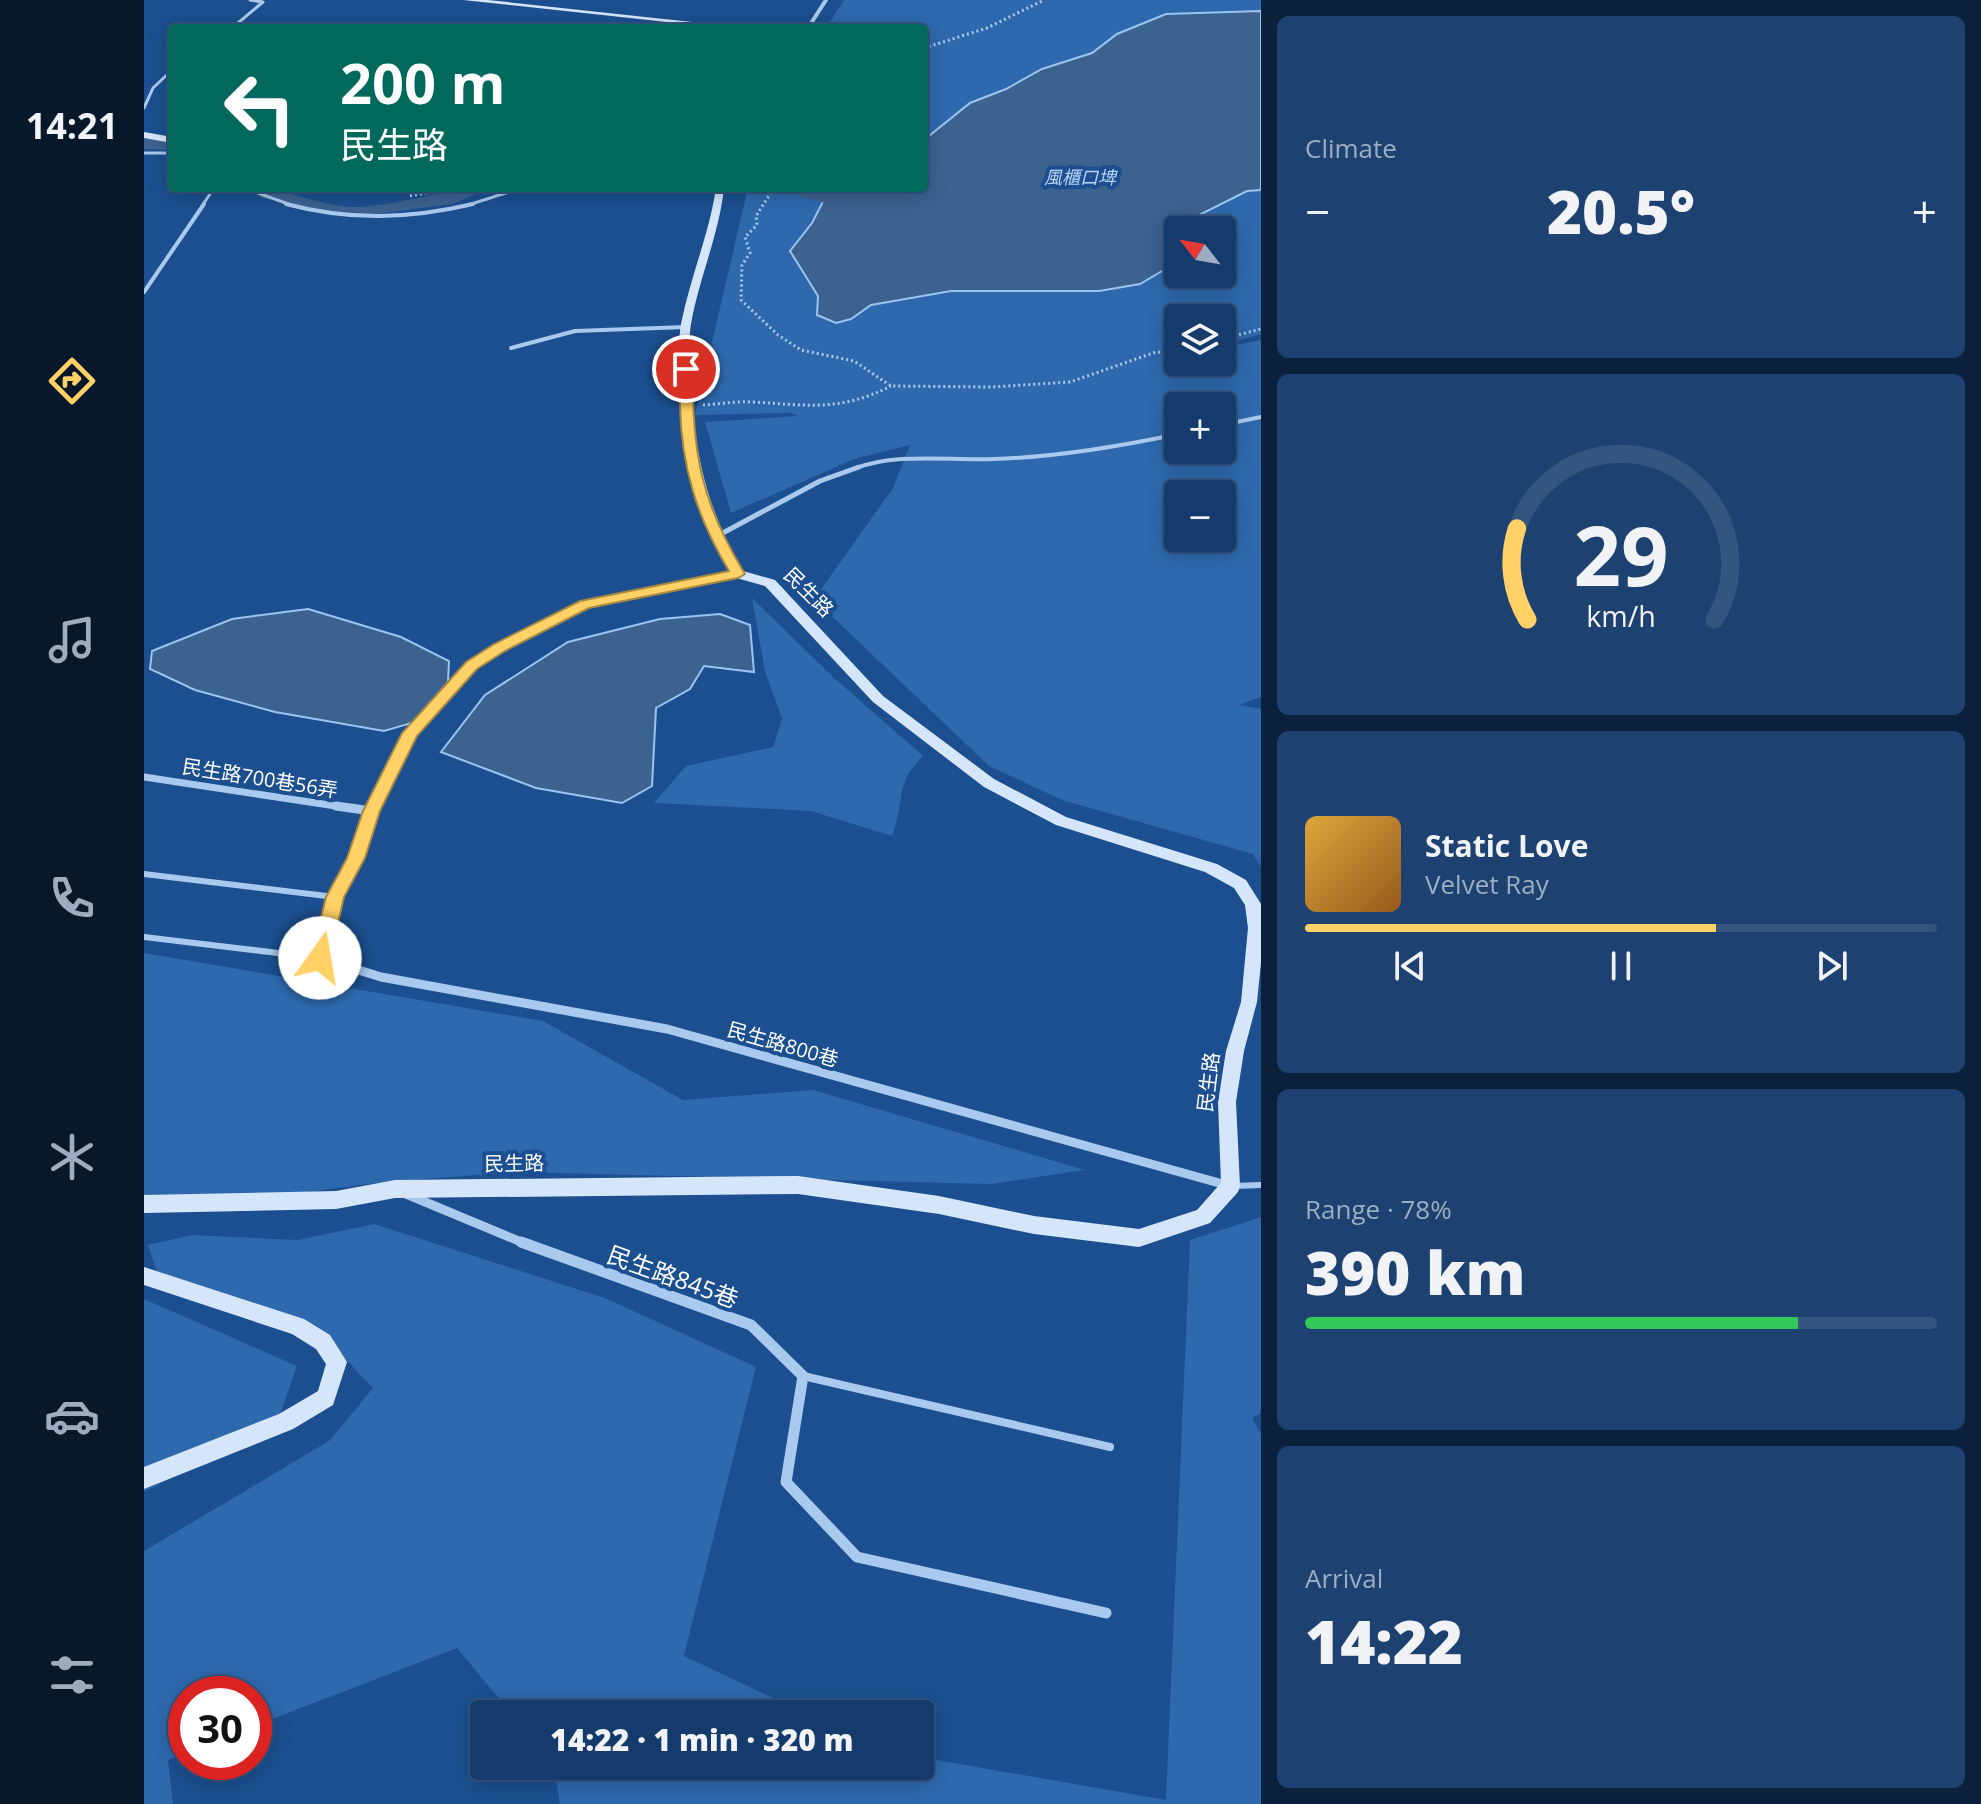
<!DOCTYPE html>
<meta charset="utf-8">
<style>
:root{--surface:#143b6b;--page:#1d4271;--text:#f1f3f6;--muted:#9dadc1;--line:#33557e;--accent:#ffd166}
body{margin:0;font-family:"Open Sans","Noto Sans TC",sans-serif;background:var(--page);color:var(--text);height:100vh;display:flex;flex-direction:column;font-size:30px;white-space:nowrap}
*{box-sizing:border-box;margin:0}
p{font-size:26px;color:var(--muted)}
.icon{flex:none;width:44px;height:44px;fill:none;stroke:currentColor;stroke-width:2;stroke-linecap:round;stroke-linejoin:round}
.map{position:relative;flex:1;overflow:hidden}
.details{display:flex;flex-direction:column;gap:16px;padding:16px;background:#0b203b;width:720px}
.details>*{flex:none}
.banner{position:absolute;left:24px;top:24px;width:760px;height:168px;border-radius:8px;box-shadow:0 4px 20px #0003,0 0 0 2px var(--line);background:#00695c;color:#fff;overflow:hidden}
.needle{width:52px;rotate:301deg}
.buttons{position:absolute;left:1020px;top:216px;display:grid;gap:16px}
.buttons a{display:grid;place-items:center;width:72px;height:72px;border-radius:8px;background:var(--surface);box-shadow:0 4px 20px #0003,0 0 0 2px var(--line);font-size:40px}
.speed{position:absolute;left:24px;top:1676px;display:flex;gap:16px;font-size:40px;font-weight:700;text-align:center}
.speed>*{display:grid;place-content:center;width:104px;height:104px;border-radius:50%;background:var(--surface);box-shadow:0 4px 20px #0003,0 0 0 2px var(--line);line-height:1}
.speed .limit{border:12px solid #d22;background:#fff;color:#111}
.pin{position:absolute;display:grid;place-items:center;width:68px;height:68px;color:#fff;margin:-34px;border:4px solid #fff;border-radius:50%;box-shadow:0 2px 8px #0007}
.me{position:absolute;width:88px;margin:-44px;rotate:13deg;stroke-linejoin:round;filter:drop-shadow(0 0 6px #0008)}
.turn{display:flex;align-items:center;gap:28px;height:168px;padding:0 40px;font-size:36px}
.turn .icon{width:104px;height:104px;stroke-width:2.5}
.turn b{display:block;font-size:56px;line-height:68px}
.big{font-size:60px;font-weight:800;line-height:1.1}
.details .tile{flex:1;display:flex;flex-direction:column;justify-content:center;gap:12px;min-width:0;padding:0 28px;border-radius:12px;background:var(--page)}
.details .dial{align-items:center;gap:0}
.dial svg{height:208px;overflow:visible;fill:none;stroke:var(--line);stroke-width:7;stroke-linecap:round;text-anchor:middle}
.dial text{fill:var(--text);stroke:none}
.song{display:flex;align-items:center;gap:24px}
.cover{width:96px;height:96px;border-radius:12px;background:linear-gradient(135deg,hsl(40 70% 55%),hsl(30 70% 35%))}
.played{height:8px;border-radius:4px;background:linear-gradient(90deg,var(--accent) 65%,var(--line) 65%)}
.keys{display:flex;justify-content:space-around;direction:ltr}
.heat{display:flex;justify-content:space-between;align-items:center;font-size:44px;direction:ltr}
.charge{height:12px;border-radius:6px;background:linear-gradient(90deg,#34c759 78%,var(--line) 0)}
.trip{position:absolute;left:326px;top:1700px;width:464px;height:80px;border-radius:8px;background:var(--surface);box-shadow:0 4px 20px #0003,0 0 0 2px var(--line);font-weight:800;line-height:80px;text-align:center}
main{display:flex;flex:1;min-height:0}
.dock{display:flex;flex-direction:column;width:144px;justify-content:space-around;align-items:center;background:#08182b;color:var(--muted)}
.dock .icon{width:56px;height:56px}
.dock .active{color:var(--accent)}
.dock b{font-size:36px;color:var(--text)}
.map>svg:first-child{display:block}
.green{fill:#2e69ad;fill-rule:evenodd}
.water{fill:#3c6290;stroke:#9cc4f0;stroke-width:2}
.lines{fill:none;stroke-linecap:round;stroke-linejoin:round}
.canal{fill:#3c6290;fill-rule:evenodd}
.path{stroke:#a9c9ee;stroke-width:3;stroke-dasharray:2 3;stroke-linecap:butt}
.lane-far4{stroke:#a9c9ee;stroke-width:3}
.lane-far3{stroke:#a9c9ee;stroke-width:4}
.lane-far2{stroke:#a9c9ee;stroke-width:5}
.lane-far1{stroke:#a9c9ee;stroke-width:6}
.lane{stroke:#a9c9ee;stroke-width:8}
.street-far3{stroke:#a9c9ee;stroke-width:4}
.street-far2{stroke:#a9c9ee;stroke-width:7}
.street-far1{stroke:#a9c9ee;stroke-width:9}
.street{stroke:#a9c9ee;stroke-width:11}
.secondary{fill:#d6e6fa;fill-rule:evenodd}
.route{fill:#ffd166;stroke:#a68842;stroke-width:2}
.labels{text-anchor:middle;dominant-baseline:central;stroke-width:8;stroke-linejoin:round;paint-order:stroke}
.far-water-label{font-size:18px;font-style:italic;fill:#b5d3f5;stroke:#1b4f8f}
.street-label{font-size:20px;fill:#fff;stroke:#1b4f8f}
.near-street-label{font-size:24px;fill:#fff;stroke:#1b4f8f}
</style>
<main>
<nav class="dock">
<b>14:21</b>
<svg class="icon active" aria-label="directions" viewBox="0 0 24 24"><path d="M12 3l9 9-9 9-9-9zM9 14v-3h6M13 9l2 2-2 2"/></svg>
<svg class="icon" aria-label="music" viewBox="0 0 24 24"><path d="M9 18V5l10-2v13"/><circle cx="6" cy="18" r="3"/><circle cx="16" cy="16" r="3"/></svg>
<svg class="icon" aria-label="phone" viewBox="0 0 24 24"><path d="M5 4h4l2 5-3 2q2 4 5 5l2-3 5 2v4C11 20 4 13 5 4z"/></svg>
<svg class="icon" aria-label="climate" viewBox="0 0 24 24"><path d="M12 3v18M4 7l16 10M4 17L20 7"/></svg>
<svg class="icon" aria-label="car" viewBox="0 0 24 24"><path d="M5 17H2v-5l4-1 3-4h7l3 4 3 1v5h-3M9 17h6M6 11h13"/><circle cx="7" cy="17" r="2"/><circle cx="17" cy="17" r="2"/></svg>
<svg class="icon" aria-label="filters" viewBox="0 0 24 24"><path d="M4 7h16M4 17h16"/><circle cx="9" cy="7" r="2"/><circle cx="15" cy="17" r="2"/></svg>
</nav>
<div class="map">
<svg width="1117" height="1804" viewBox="0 0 1117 1804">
<rect width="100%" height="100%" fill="#1b4f8f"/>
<path class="green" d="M700,0H1117V334L1078,345V318H1034V362H1078V348L1117,340V697L1095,705L1117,709V867L1109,854L918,800L845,766L670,599L749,488L766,445L710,459L587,513L561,422L654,416L647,413L551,415L604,188H780V28H682ZM1034,230H1078V274H1034ZM1034,406H1078V450H1034ZM1034,494H1078V538H1034Z
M608,598L689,677L779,756C749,786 762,800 748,836L667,811L510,803L542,766L629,747L638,719L621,671Z
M0,953L399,1021L539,1100L669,1090L941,1170L847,1184L370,1172L232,1183L119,1198L0,1204Z
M1117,1217V1413L1108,1418L1117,1434V1804H416L410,1766H776V1757L1022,1800L1046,1240Z
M230,1224L461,1298L612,1367L540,1656L663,1714H368L313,1648L110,1726V1694H42V1753L24,1760L29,1804H0V1551L185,1441L229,1388L187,1344L16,1281L4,1245L49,1235L154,1240Z
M0,1299L153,1366L133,1423L0,1492Z"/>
<path class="water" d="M1117,11V190L1103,191L1043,221L1039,230H1034V241L1023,268L996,284L955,291H807L727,305L707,319L692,323L673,315L674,296L646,251L668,223L686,188H780V140L826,103L862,89L898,69L948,53L973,34L1022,14Z
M164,609L257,637L305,661L304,682L271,722L240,731L131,712L51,690L6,669L8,651L88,619Z
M576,614L606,625L610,672L560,666L546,689L512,708L508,786L478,803L392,788L297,752L341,695L424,642L516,619Z"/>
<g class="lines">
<path class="canal" d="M0,139L28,140V150L0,149Z
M110,188C144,188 178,208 213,207C258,205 303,188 347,188L308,204L210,217L118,198Z
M639,188H664L682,194L720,192L728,197C709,214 663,199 641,192Z"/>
<path class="path" d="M780,48L843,28L900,0
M630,188L612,216L613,225L601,237L606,253L598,265L597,300L634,335L657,350L710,361L747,386L848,387L926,382L1012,352L1034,353
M266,196L308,188
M1078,344L1086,337L1117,329
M559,405C575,404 592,401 608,402C663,405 696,412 747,386"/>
<path class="lane-far4" d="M88,28L119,2L106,0
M0,108L9,88L28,70
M0,153H28
M100,188L150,206
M58,206L70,188
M321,206L368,191"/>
<path class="lane-far3" d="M142,204C206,221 265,219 329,204
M0,292L60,204
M367,348L431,331L542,327
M1078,425L1117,417
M709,469C754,452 803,461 850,459C913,457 973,447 1034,434"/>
<path class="lane-far2" d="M575,535L676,481L715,467"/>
<path class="lane-far1" d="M0,874L191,897
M0,937L176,958
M1090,1186L1117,1185"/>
<path class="lane" d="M659,1376L966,1447"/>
<path class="street-far3" d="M664,28L682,0"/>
<path class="street-far2" d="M0,777L205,808
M230,808L266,733L328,665L356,647L441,604L594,574"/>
<path class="street-far1" d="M192,806L228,811
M231,806L212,858L191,897L176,958L237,977L523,1029L1086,1186
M262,1194L382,1244"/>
<path class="street" d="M377,1242L607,1325L659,1376L642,1482L713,1557L962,1613"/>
<path class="secondary" d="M319,0H344L604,28H578Z
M0,132L28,137V143L0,138Z
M572,188H580C575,235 555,278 547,324C544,342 547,361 547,379C550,453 562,507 599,571L631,580L739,696L850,779L922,817L1073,864L1102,880L1117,904V963L1113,1002L1100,1051L1092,1102L1096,1186L1094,1192L1066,1223L995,1247L890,1234L795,1214L654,1194L251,1198L192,1209L0,1213V1195L192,1191L251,1180L654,1176L795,1196L890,1216L995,1229L1053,1210L1077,1183L1074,1102L1082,1051L1097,1002L1104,928L1101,905L1090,888L1061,872L912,825L840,787L729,702L621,586L589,577C550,513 538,453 537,379C536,361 534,342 537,324C546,278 565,235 572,188Z
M0,1267L160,1319L186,1335L203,1362L189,1405L149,1429L0,1489V1467L135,1414L174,1391L182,1364L172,1349L148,1334L0,1285Z"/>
</g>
<path class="route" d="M537,366L548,369C550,456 555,498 601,574L594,578L445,608L361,651L333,669L273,736L236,811L221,858L200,897L186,958L183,964H170L167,958L182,897L203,858L219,811L258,733L322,662L350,644L436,601L585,571C553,518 537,466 536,404C536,392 534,377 537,366Z"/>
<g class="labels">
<g class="far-water-label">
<text x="936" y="177">風櫃口埤</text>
</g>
<g class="street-label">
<text transform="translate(665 592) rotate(45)">民生路</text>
<text transform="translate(116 778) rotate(9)">民生路700巷56弄</text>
<text transform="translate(639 1044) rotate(16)">民生路800巷</text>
<text transform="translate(1064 1082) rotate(-83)">民生路</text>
<text transform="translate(370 1163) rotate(-1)">民生路</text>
</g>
<g class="near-street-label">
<text transform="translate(529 1276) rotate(20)">民生路845巷</text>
</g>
</g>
</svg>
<div class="buttons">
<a><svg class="needle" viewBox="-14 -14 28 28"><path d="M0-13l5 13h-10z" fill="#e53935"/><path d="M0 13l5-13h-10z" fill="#9dadc1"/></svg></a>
<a><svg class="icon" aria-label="layers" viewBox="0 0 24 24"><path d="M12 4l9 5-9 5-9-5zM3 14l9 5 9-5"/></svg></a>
<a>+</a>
<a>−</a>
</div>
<div class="speed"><div class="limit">30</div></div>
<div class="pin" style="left:542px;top:369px;background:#d93025"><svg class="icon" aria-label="arrive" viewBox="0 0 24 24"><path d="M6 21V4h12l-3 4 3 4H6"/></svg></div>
<svg class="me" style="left:176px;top:958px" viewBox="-20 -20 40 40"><circle r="19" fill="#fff"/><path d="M0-13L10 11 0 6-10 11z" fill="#ffd166"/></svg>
<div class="trip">14:22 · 1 min · 320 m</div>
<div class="banner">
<div class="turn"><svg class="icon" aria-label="left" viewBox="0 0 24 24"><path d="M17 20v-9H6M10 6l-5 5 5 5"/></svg><div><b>200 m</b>民生路</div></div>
</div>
</div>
<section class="details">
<div class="tile"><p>Climate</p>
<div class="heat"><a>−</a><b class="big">20.5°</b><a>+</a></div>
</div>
<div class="tile dial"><svg viewBox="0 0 100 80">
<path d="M14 69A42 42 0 1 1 86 69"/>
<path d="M14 69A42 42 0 0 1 10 34" stroke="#ffd166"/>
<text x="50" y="56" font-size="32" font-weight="700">29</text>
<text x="50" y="72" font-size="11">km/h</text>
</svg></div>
<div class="tile">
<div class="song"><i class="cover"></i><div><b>Static Love</b><p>Velvet Ray</p></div></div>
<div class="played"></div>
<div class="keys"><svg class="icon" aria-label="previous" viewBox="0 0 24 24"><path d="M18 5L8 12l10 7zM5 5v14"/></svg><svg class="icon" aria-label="pause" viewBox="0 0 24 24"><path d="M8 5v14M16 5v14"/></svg><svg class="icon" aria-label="next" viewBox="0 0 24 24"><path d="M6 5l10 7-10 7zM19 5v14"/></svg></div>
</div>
<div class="tile"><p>Range · 78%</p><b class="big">390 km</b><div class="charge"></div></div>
<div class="tile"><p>Arrival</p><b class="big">14:22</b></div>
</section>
</main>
